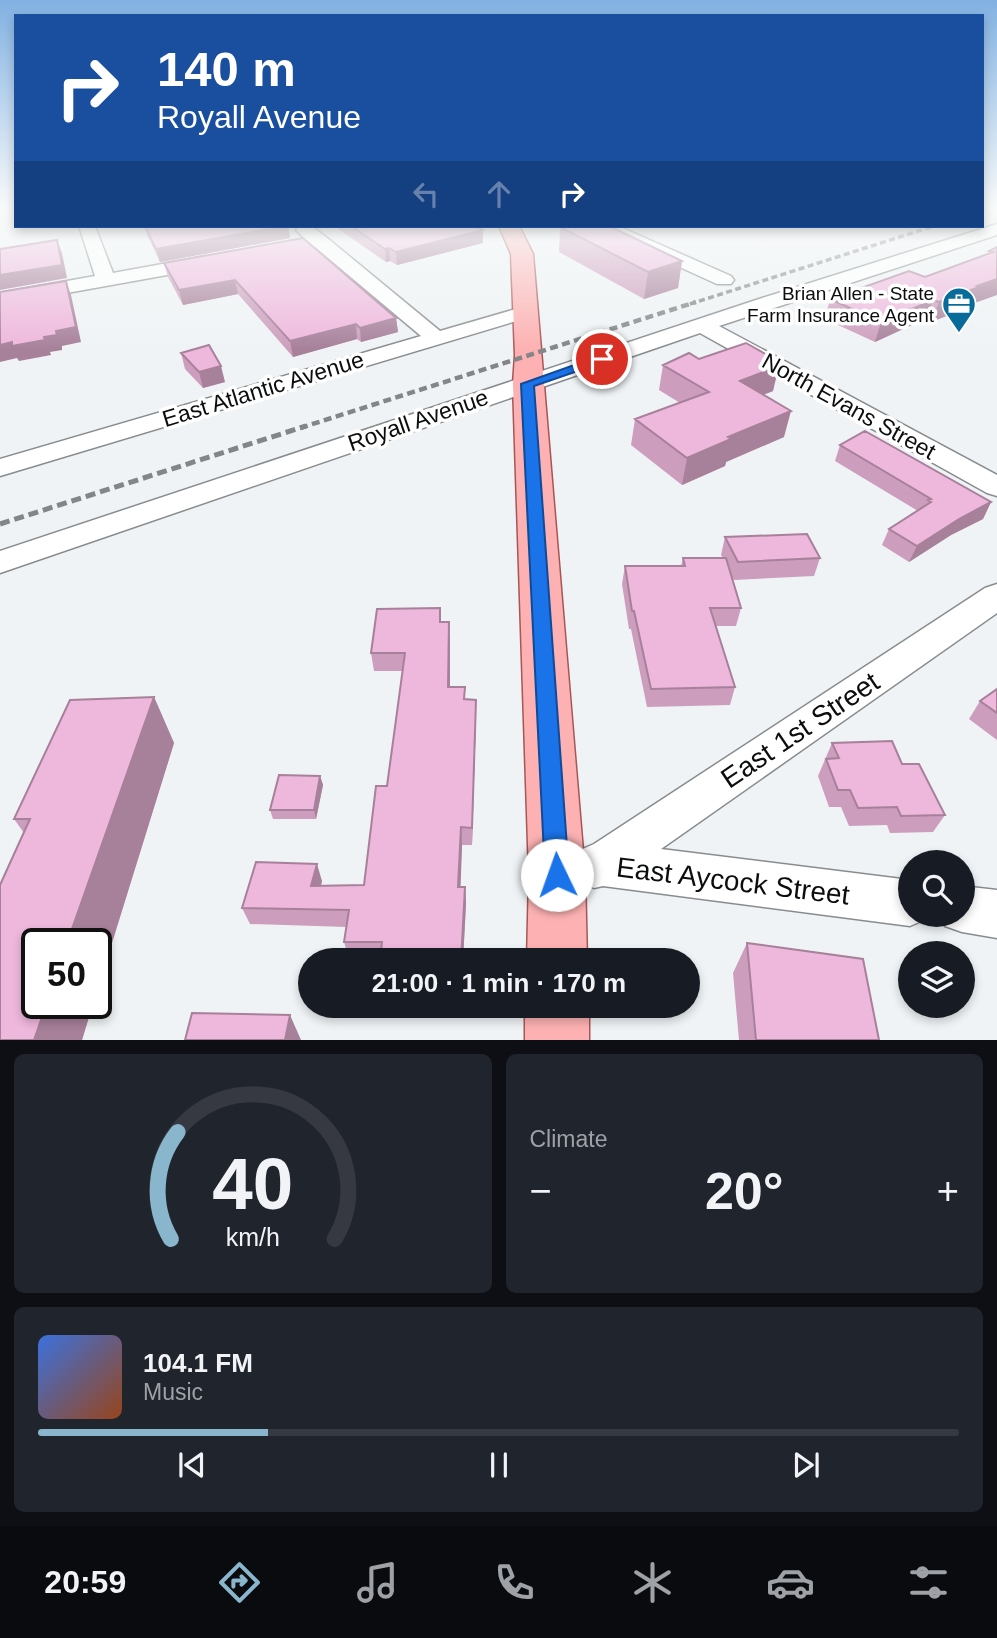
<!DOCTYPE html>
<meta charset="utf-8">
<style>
:root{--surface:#171b24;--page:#20242c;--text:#f1f3f6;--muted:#9ea1a6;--line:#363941;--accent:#89b6cc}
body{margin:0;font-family:Helvetica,sans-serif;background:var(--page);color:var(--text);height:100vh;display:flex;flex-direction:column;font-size:26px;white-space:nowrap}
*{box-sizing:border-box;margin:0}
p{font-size:23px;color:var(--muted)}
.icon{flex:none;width:38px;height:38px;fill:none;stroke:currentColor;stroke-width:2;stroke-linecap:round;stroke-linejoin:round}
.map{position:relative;height:1040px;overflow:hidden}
.drawer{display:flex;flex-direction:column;gap:14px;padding:14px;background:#0d0f14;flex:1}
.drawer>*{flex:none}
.top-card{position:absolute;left:14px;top:14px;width:970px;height:214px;border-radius:0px;box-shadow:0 4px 10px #0003;background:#1a4fa0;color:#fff;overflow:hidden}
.tools{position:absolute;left:898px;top:850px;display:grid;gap:14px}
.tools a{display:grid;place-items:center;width:77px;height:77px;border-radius:50%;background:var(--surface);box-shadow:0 4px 10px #0003;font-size:35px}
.speed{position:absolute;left:21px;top:928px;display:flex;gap:14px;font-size:35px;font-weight:700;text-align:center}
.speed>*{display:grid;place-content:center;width:91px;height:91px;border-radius:50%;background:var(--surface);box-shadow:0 4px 10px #0003;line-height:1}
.speed .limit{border:4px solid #111;border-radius:10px;background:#fff;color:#111}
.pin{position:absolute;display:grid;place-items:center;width:60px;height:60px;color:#fff;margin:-30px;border:4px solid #fff;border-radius:50%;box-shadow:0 2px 7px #0007}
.me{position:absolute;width:77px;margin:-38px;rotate:357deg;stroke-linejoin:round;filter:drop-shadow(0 0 5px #0008)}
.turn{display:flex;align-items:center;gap:24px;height:147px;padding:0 28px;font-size:32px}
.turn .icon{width:91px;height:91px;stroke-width:2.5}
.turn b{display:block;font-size:49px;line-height:60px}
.lanes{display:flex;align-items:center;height:66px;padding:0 28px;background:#0003;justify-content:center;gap:35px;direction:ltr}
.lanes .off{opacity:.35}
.big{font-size:52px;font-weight:700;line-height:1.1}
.drawer .widget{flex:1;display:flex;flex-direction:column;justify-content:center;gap:10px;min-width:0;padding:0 24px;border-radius:10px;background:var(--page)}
.drawer .dial{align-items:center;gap:0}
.dial svg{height:182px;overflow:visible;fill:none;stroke:var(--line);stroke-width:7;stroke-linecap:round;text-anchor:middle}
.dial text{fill:var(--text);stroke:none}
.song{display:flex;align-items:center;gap:21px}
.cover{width:84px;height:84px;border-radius:10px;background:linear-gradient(135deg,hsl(220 70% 55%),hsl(20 70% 35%))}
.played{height:7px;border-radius:4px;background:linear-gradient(90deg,var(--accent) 25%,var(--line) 25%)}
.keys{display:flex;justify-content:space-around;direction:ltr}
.heat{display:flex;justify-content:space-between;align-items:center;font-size:38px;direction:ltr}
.drawer .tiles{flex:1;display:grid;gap:14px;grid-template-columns:1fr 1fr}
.widget:last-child{grid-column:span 2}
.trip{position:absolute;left:298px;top:948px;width:402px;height:70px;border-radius:35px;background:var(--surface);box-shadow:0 4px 10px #0003;font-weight:700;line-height:70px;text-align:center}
.tab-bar{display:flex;height:112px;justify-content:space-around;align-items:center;background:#090b0e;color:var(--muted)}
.tab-bar .icon{width:49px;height:49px}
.tab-bar .selected{color:var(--accent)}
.tab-bar b{font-size:32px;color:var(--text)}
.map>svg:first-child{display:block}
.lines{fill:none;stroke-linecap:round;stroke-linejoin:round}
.minor-casing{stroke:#898c8f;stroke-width:3}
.major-casing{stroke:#a75657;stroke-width:3}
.minor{fill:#fff;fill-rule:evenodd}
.major{fill:#fdb1b2;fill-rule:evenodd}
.rail-far2{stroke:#838587;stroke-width:3.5;stroke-dasharray:6 3.5;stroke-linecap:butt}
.rail-far1{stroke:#838587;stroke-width:4.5;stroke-dasharray:8 4.5;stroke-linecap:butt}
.rail{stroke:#838587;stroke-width:5;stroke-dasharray:10 5;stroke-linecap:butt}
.wall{fill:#cd9dbd}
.shaded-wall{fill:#a7809a}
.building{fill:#eeb7dc;stroke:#a7809a;stroke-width:2}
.route{fill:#1a73e8;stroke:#114b97;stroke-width:2}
.labels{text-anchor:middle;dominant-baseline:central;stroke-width:7;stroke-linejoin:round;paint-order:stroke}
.far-poi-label{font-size:19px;fill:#0c0d0e;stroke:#fff;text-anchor:end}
.street-label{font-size:23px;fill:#0c0d0e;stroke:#fff}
.near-street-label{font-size:28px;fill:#0c0d0e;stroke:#fff}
</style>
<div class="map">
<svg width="997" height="1040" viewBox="0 0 997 1040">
<rect width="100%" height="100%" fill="#eff3f5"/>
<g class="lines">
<g class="minor-casing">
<path id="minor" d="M997,224V235L719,326L997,475V496L987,493L700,333L0,573V551L762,298Z
M79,226H95L113,273L206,256L215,262L206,268L0,305V293L95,276Z
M299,226H311L326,237L440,331L526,306L533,308L536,312L533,316L0,476V459L421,336L315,247L268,256L259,251L262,247L305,239L296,230Z
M596,226H618L731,276L734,280L731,284H717L598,230Z
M997,584V613L661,849L910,880V915H928L926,919L910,926L603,886L594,888L578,881L572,866L578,851L594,844L985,588Z
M962,886L997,890V938L962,932L945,926L941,915H962Z"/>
</g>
<g class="major-casing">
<path id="major" d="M499,226H519L533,254L585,875L587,961H527L529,875L513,384L515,355L511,254Z
M525,1006H589V1040H525Z"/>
</g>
<use href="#minor" class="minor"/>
<use href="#major" class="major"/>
<path class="rail-far2" d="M982,210L997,205
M690,304L934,226"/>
<path class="rail-far1" d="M300,428L696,302"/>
<path class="rail" d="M0,524L306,426"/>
</g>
<path class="wall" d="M145,226H288L290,238L160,262L148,237Z
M334,226H475L483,230V243L397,265L390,261L386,262Z
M560,227L682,261L678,288L644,299L559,252Z
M997,247L972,306L931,322L925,319L875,342L825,319L830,299L925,277L988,254L989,251Z
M164,263L396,318L398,332L361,342L357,339L293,357L238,294L183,305L168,277Z
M181,353L225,382L203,388L185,369Z
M699,359L776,360L773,391L763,395L784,437L726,462L725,466L682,485L631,445L635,419L680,403L659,390L663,365Z
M840,445L991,502L983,519L951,535L909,562L882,545L889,529L918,511L835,461Z
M725,537L820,558L814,576L734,580L732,577L741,608L736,626H716L735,687L730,705L647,707L631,629H629L622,584L625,566H681L683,558H723L721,555Z
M440,608L441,622L450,640V687H465V699L476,718L472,845H462L460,887H465L466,903L463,961H380V958H349L344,942L347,927L250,924L242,908L322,881L321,886L364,885L387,786L403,671H374L371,653Z
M997,689V740L969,719L980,701Z
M154,697L174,743L82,1040H0L24,833L14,819Z
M832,743L902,764L945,815L933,832L890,833L887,825L849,826L841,807H829L818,776Z
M320,776L323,785L316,819H273L270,810Z
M747,943L879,1040H739L733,973Z"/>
<path class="shaded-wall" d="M288,226L290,238L160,262L156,249Z
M483,230V243L397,265L396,252Z
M57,240L62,253L67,278L0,290V275Z
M389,248L390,261L386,262L385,249Z
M682,261L678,288L644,299L648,272Z
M997,279V295L972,304V306L931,322L939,302Z
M235,280L238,294L183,305L179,290Z
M66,281L71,295L81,342L62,346V350L50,352L51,355L19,361L17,358L0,362V345L56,331Z
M933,300L925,319L875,342L881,322Z
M396,318L398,332L361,342L360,328Z
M356,324L357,339L293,357L290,341Z
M776,360L774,368L779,366L773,391L734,406L740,381Z
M221,366L225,382L203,388L199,372Z
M791,411L784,437L726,462L725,466L682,485L687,458L728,437Z
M991,502L983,519L951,535L909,562L917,546L959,519Z
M449,622L450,640V705L448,687Z
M154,697L174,743L96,994V943H67Z
M476,700V718L472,845V828Z
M320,776L323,785L316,819L314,810Z
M461,827L462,845L460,903L458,887Z
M317,864L322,881L316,902L311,886Z
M465,887L466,903L463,961H461Z
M47,1003H93L82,1040H34Z
M290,1015L301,1040H285Z"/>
<path class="building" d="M145,226H286L156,249Z
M351,226H475L483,230L396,252L389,248L385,249Z
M565,226H609L682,261L648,272L560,227Z
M303,238L396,318L360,328L356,324L290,341L235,280L179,290L164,263Z
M57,240L62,265L0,275V249Z
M997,247V279L977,286L979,287L939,302L933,300L881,322L830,299L909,271L925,277L993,252L989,251Z
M66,281L76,327L56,331L57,335L44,337L45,340L12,346V342L0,345V292Z
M746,343L776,360L771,362L779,366L740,381L791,411L728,437L731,439L687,458L635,419L709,392L663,365L689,353L699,359Z
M209,345L221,366L199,372L181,353Z
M865,431L991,502L959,519L917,546L889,529L931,502L928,500L931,499L840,445Z
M807,534L820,558L738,562L725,537Z
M683,558H726L741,608H710L735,687L651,689L634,611H632L625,566H685Z
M440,608V622H449L448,687H465L464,699L476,700L472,828L461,827L458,887H465L461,961H380L382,942H344L349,910L242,908L256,862L317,864L311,886L364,885L376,786H387L405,653H371L377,609Z
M997,689V713L980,701Z
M154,697L67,943H37V1003H47L34,1040H0V885L30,819H14L70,700Z
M892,741L902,764H919L945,815L901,816L897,807L858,808L850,790H838L826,759L839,758L832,743Z
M279,775L320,776L314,810H270Z
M747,943L863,959L879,1040H756Z
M192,1013L290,1015L285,1040H185Z"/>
<linearGradient id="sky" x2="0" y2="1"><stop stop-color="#81b1e2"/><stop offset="0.59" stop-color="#f8fafa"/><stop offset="1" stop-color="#f8fafa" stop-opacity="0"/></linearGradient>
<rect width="997" height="350" fill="url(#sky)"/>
<path class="route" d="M602,355L608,359L607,361L534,386L569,875L566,883L557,887L548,883L545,875L521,384Z"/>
<defs>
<g id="office-pin" transform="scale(1.75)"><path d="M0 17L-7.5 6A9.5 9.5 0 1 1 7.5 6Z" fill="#096b99" stroke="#fff"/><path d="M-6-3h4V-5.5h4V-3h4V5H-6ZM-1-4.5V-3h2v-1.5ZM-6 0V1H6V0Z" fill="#fff"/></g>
</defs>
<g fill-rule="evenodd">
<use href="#office-pin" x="959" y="304"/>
</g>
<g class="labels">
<g class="far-poi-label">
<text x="934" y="293">Brian Allen - State<tspan x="934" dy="22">Farm Insurance Agent</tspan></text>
</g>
<g class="street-label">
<text transform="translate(263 389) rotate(-17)">East Atlantic Avenue</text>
<text transform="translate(849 406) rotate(29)">North Evans Street</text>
<text transform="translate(418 420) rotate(-19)">Royall Avenue</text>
</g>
<g class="near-street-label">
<text transform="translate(800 730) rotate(-34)">East 1st Street</text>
<text transform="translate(733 881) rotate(7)">East Aycock Street</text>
</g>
</g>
</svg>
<div class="tools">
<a><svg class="icon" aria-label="search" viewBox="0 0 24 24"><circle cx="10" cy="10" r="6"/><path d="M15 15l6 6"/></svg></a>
<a><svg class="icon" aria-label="layers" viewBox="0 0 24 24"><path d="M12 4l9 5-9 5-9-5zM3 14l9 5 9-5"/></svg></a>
</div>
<div class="speed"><div class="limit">50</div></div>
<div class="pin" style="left:602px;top:359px;background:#d93025"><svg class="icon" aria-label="arrive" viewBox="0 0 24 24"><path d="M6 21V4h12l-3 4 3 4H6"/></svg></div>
<svg class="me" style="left:557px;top:875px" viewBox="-20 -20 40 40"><circle r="19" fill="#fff"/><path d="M0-13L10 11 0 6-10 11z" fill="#1a73e8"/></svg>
<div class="trip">21:00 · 1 min · 170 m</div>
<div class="top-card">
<div class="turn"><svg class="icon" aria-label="right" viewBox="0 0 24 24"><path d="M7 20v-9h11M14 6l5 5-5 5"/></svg><div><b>140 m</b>Royall Avenue</div></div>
<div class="lanes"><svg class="icon off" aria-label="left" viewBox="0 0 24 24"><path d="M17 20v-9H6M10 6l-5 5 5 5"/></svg><svg class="icon off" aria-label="ahead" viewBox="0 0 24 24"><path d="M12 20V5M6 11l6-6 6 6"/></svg><svg class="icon" aria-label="right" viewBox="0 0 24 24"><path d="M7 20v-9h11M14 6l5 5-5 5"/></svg></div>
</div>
</div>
<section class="drawer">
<div class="tiles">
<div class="widget dial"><svg viewBox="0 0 100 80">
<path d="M14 69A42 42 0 1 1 86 69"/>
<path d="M14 69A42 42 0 0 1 17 22" stroke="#89b6cc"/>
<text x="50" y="56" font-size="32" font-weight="700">40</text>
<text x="50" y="72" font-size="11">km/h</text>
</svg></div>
<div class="widget"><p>Climate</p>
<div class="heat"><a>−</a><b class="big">20°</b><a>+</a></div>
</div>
<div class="widget">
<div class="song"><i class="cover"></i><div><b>104.1 FM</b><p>Music</p></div></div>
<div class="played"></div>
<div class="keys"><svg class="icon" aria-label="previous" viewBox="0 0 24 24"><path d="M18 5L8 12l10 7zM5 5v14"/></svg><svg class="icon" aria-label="pause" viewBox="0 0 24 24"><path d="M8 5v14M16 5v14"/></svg><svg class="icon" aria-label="next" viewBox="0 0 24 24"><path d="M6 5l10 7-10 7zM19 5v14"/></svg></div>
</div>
</div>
</section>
<nav class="tab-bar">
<b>20:59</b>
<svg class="icon selected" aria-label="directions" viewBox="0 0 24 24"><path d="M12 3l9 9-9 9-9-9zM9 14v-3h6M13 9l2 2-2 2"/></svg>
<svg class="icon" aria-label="music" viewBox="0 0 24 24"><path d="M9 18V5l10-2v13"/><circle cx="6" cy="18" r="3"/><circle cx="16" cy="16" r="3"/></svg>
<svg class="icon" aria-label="phone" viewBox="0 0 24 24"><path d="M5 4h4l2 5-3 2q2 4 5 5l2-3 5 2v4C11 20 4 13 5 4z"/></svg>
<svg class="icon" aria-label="climate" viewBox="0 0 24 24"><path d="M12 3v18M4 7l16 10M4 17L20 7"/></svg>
<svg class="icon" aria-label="car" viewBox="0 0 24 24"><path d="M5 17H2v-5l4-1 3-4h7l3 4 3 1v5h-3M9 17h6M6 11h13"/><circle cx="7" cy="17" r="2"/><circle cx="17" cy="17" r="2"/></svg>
<svg class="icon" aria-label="filters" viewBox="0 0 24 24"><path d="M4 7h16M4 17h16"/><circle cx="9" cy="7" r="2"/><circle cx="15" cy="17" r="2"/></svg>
</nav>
